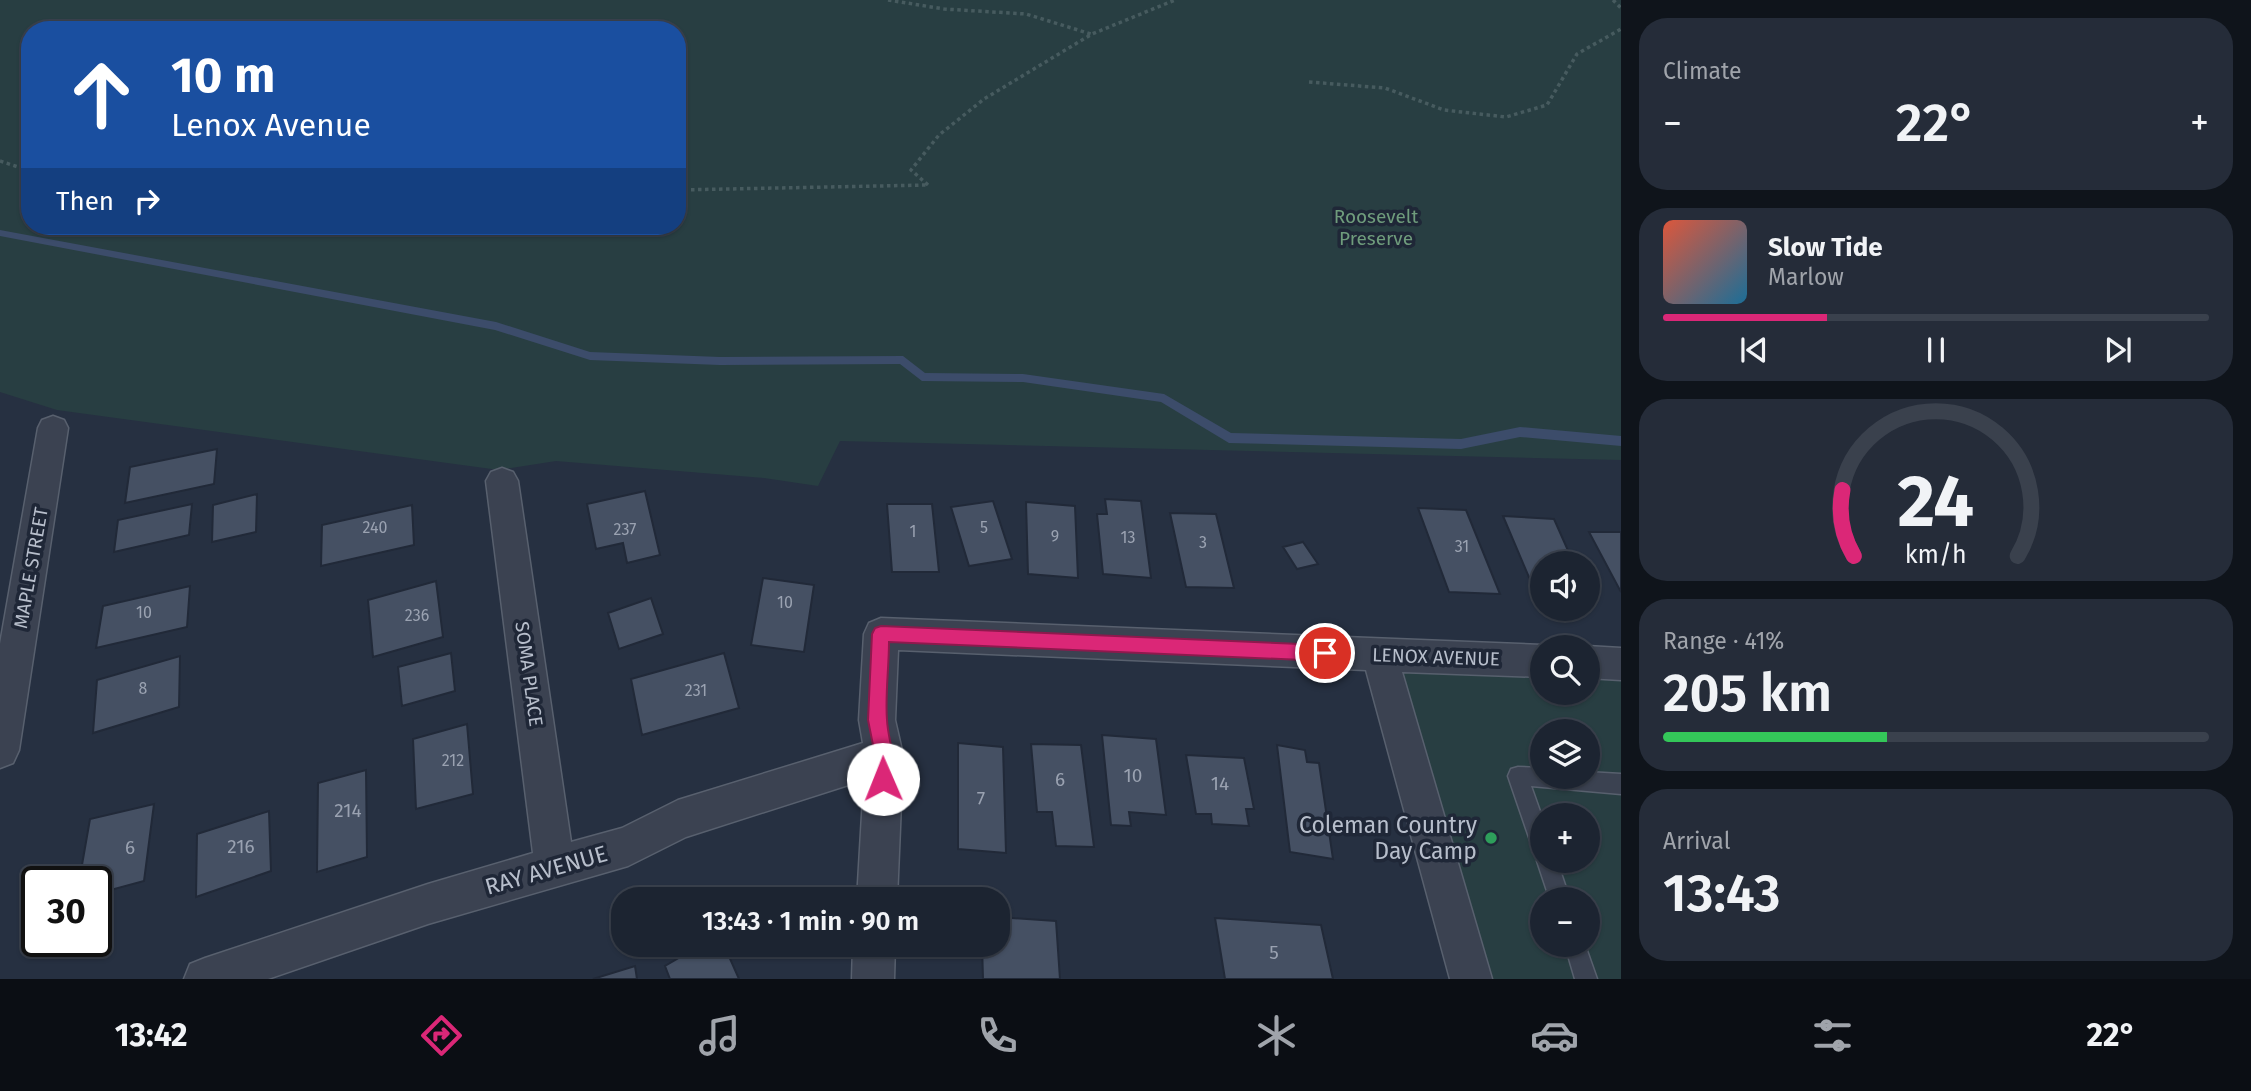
<!DOCTYPE html>
<meta charset="utf-8">
<style>
:root{--surface:#1c2431;--page:#252c39;--text:#f1f3f6;--muted:#a0a4ab;--line:#3a414d;--accent:#db2777}
body{margin:0;font-family:"Fira Sans",sans-serif;background:var(--page);color:var(--text);height:100vh;display:flex;flex-direction:column;font-size:26px;white-space:nowrap}
*{box-sizing:border-box;margin:0}
p{font-size:23px;color:var(--muted)}
.icon{flex:none;width:38px;height:38px;fill:none;stroke:currentColor;stroke-width:2;stroke-linecap:round;stroke-linejoin:round}
.map{position:relative;flex:1;overflow:hidden}
.panel{display:flex;flex-direction:column;gap:18px;padding:18px;background:#0f141b;width:630px}
.panel>*{flex:none}
.top-card{position:absolute;left:21px;top:21px;width:665px;height:214px;border-radius:28px;box-shadow:0 2px 5px #0004,0 0 0 2px var(--line);background:#1a4fa0;color:#fff;overflow:hidden}
.tools{position:absolute;left:1530px;top:551px;display:grid;gap:14px}
.tools a{display:grid;place-items:center;width:70px;height:70px;border-radius:50%;background:var(--surface);box-shadow:0 2px 5px #0004,0 0 0 2px var(--line);font-size:35px}
.speed{position:absolute;left:21px;top:866px;display:flex;gap:14px;font-size:35px;font-weight:700;text-align:center}
.speed>*{display:grid;place-content:center;width:91px;height:91px;border-radius:50%;background:var(--surface);box-shadow:0 2px 5px #0004,0 0 0 2px var(--line);line-height:1}
.speed .limit{border:4px solid #111;border-radius:10px;background:#fff;color:#111}
.pin{position:absolute;display:grid;place-items:center;width:60px;height:60px;color:#fff;margin:-30px;border:4px solid #fff;border-radius:50%;box-shadow:0 2px 7px #0007}
.me{position:absolute;width:77px;margin:-38px;rotate:359deg;stroke-linejoin:round;filter:drop-shadow(0 0 5px #0008)}
.turn{display:flex;align-items:center;gap:24px;height:147px;padding:0 35px;font-size:32px}
.turn .icon{width:91px;height:91px;stroke-width:2.5}
.turn b{display:block;font-size:49px;line-height:60px}
.then{display:flex;align-items:center;height:66px;padding:0 35px;background:#0003;gap:14px;font-size:26px}
.big{font-size:52px;font-weight:600;line-height:1.1}
.panel .tile{flex:1;display:flex;flex-direction:column;justify-content:center;gap:10px;min-width:0;padding:0 24px;border-radius:28px;background:var(--page)}
.panel .dial{align-items:center;gap:0}
.dial svg{height:182px;overflow:visible;fill:none;stroke:var(--line);stroke-width:7;stroke-linecap:round;text-anchor:middle}
.dial text{fill:var(--text);stroke:none}
.song{display:flex;align-items:center;gap:21px}
.cover{width:84px;height:84px;border-radius:10px;background:linear-gradient(135deg,hsl(10 70% 55%),hsl(200 70% 35%))}
.played{height:7px;border-radius:4px;background:linear-gradient(90deg,var(--accent) 30%,var(--line) 30%)}
.keys{display:flex;justify-content:space-around;direction:ltr}
.heat{display:flex;justify-content:space-between;align-items:center;font-size:38px;direction:ltr}
.charge{height:10px;border-radius:5px;background:linear-gradient(90deg,#34c759 41%,var(--line) 0)}
.trip{position:absolute;left:611px;top:887px;width:399px;height:70px;border-radius:28px;background:var(--surface);box-shadow:0 2px 5px #0004,0 0 0 2px var(--line);font-weight:600;line-height:70px;text-align:center}
.tabs{display:flex;height:112px;justify-content:space-around;align-items:center;background:#0b0e14;color:var(--muted)}
.tabs .icon{width:49px;height:49px}
.tabs .selected{color:var(--accent)}
.tabs b{font-size:32px;color:var(--text)}
main{display:flex;flex:1;min-height:0}
.map>svg:first-child{display:block}
.green{fill:#283e42;fill-rule:evenodd}
.lines{fill:none;stroke-linecap:round;stroke-linejoin:round}
.stream{fill:#3c4c6a;fill-rule:evenodd}
.building{fill:#455063;stroke:#212938;stroke-width:2}
.lane-casing{stroke:#58606e;stroke-width:3}
.street-casing{stroke:#58606e;stroke-width:3}
.path{stroke:#475b5f;stroke-width:3.5;stroke-dasharray:3.5 3.5;stroke-linecap:butt}
.lane{fill:#3b4251;fill-rule:evenodd}
.street{fill:#3b4251;fill-rule:evenodd}
.route{fill:#db2777;stroke:#8e194d;stroke-width:2}
.leisure-dot{fill:#2e9e5b;stroke:#1f2737;stroke-width:2.5}
.labels{text-anchor:middle;dominant-baseline:central;stroke-width:7;stroke-linejoin:round;paint-order:stroke}
.number-label{font-size:16px;fill:#9aa2b1}
.park-label{font-size:19px;fill:#6f9c7c;stroke:#1f2737}
.street-label{font-size:19px;fill:#b7becb;stroke:#1f2737}
.near-number-label{font-size:19px;fill:#9aa2b1}
.near-poi-label{font-size:23px;fill:#b7becb;stroke:#1f2737;text-anchor:end}
.near-street-label{font-size:23px;fill:#b7becb;stroke:#1f2737}
</style>
<main>
<div class="map">
<svg width="1621" height="979" viewBox="0 0 1621 979">
<rect width="100%" height="100%" fill="#263041"/>
<path class="green" d="M0,0H1621V460L840,441L818,486L764,478L556,461L499,470L57,410L0,392ZM30,30H677V226H30Z
M1391,666L1542,671V693H1587V672L1621,673V979H1480ZM1542,732H1587V777H1542ZM1542,816H1587V861H1542ZM1542,900H1587V945H1542Z"/>
<g class="lines">
<path class="stream" d="M0,230L496,322L590,352L720,357L903,356L925,373L1023,374L1164,394L1231,433L1461,439L1520,427L1621,436V446L1520,437L1461,449L1229,443L1161,402L1023,382L922,381L900,364L720,365L590,360L495,330L0,236Z"/>
</g>
<path class="building" d="M217,449L214,484L125,503L130,467Z
M645,491L660,555L627,563L623,543L596,549L587,504Z
M257,494L256,532L212,542L213,505Z
M1105,499L1141,501L1151,578L1103,574L1097,514H1107Z
M993,501L1012,559L969,566L951,507Z
M1026,502L1075,506L1078,578L1028,574Z
M192,504L189,535L114,552L118,520Z
M887,504H932L939,572H892Z
M412,505L414,545L321,566L322,525Z
M1418,508L1466,510L1500,594L1449,592Z
M1170,513L1216,514L1234,588L1186,587Z
M1503,516L1554,519L1574,564H1542V583L1531,582Z
M1589,532H1621V592Z
M1303,542L1318,564L1297,569L1283,547Z
M763,578L814,585L804,652L751,645Z
M436,581L443,637L373,657L368,600Z
M190,586L187,627L96,648L103,606Z
M651,598L663,634L619,649L608,613Z
M451,653L455,691L402,706L398,667Z
M724,653L739,708L642,735L631,679Z
M180,656L179,707L93,733L97,680Z
M467,724L473,794L416,809L413,739Z
M1102,735L1156,739L1166,815L1129,812L1131,826L1111,825Z
M958,743L1003,747L1006,853L958,849Z
M1031,744L1081,745L1094,847L1056,846L1052,812H1037Z
M1277,745L1305,750L1307,762L1319,763L1333,859L1290,852Z
M1186,755L1244,758L1254,809H1246L1249,826L1212,824L1211,814H1196Z
M366,770L367,857L317,872L318,783Z
M154,804L144,881L96,894V882H79L90,819Z
M269,811L271,871L196,897L197,834Z
M998,917L1056,921L1060,979H983L982,945H998Z
M1215,918L1321,925L1333,979H1225Z
M701,945H724L739,979H670L665,966Z
M635,966L637,979H593Z"/>
<g class="lines">
<g class="lane-casing">
<path id="lane" d="M1518,767L1542,768V777H1587V772L1621,774V794L1531,786L1542,817V861H1557L1570,900H1550L1537,861L1540,855L1535,853L1532,846L1508,776L1511,769Z
M1565,945H1585L1597,979H1575Z"/>
</g>
<g class="street-casing">
<path id="street" d="M53,416L64,420L68,428L19,750L13,763L0,768V644L38,428L42,420Z
M502,468L513,472L518,481L571,842L622,828L678,800L863,743L859,720L864,634L869,623L881,618L1542,645L1549,648H1542V677L1402,672L1492,979H1450L1366,670L898,650L895,720L903,755L897,900H857L864,780L686,837L628,866L428,924L268,979H184L190,964L205,958L428,884L533,853L486,481L491,472Z
M1587,646L1621,648V680L1587,678V648H1582Z
M853,945H895L894,979H852Z"/>
</g>
<path class="path" d="M888,0L944,9L1026,14L1091,34
M1613,0L1621,8
M1309,82L1385,88L1444,110L1506,117L1547,105L1577,54L1621,29
M0,161L30,171
M928,185L911,170L939,135L984,99L1092,34L1175,0
M677,190L928,185"/>
<use href="#lane" class="lane"/>
<use href="#street" class="street"/>
</g>
<path class="route" d="M881,626L1325,645L1331,647L1334,653L1331,659L1325,661L889,642C889,668 885,695 887,720C888,742 899,763 890,786L883,788L876,786L873,779L875,755L868,720L872,634L875,628Z"/>
<circle class="leisure-dot" cx="1491" cy="838" r="7"/>
<g class="labels">
<g class="number-label">
<text x="375" y="527">240</text>
<text x="984" y="527">5</text>
<text x="625" y="529">237</text>
<text x="913" y="531">1</text>
<text x="1055" y="536">9</text>
<text x="1128" y="537">13</text>
<text x="1203" y="542">3</text>
<text x="1462" y="546">31</text>
<text x="785" y="602">10</text>
<text x="144" y="612">10</text>
<text x="417" y="615">236</text>
<text x="143" y="688">8</text>
<text x="696" y="690">231</text>
<text x="453" y="760">212</text>
</g>
<g class="park-label">
<text x="1376" y="216">Roosevelt<tspan x="1376" dy="22">Preserve</tspan></text>
</g>
<g class="street-label">
<text transform="translate(31 568) rotate(-80)">MAPLE STREET</text>
<text transform="translate(1436 657) rotate(2)">LENOX AVENUE</text>
<text transform="translate(529 674) rotate(82)">SOMA PLACE</text>
</g>
<g class="near-number-label">
<text x="1133" y="775">10</text>
<text x="1060" y="779">6</text>
<text x="1220" y="783">14</text>
<text x="981" y="798">7</text>
<text x="348" y="810">214</text>
<text x="241" y="846">216</text>
<text x="130" y="847">6</text>
<text x="1274" y="952">5</text>
</g>
<g class="near-poi-label">
<text x="1477" y="825">Coleman Country<tspan x="1477" dy="26">Day Camp</tspan></text>
</g>
<g class="near-street-label">
<text transform="translate(546 870) rotate(-16)">RAY AVENUE</text>
</g>
</g>
</svg>
<div class="tools">
<a><svg class="icon" aria-label="sound" viewBox="0 0 24 24"><path d="M4 9h4l5-4v14l-5-4H4zM17 9q2 3 0 6"/></svg></a>
<a><svg class="icon" aria-label="search" viewBox="0 0 24 24"><circle cx="10" cy="10" r="6"/><path d="M15 15l6 6"/></svg></a>
<a><svg class="icon" aria-label="layers" viewBox="0 0 24 24"><path d="M12 4l9 5-9 5-9-5zM3 14l9 5 9-5"/></svg></a>
<a>+</a>
<a>−</a>
</div>
<div class="speed"><div class="limit">30</div></div>
<div class="pin" style="left:1325px;top:653px;background:#d93025"><svg class="icon" aria-label="arrive" viewBox="0 0 24 24"><path d="M6 21V4h12l-3 4 3 4H6"/></svg></div>
<svg class="me" style="left:883px;top:779px" viewBox="-20 -20 40 40"><circle r="19" fill="#fff"/><path d="M0-13L10 11 0 6-10 11z" fill="#db2777"/></svg>
<div class="trip">13:43 · 1 min · 90 m</div>
<div class="top-card">
<div class="turn"><svg class="icon" aria-label="ahead" viewBox="0 0 24 24"><path d="M12 20V5M6 11l6-6 6 6"/></svg><div><b>10 m</b>Lenox Avenue</div></div>
<div class="then">Then<svg class="icon" aria-label="right" viewBox="0 0 24 24"><path d="M7 20v-9h11M14 6l5 5-5 5"/></svg></div>
</div>
</div>
<section class="panel">
<div class="tile"><p>Climate</p>
<div class="heat"><a>−</a><b class="big">22°</b><a>+</a></div>
</div>
<div class="tile">
<div class="song"><i class="cover"></i><div><b>Slow Tide</b><p>Marlow</p></div></div>
<div class="played"></div>
<div class="keys"><svg class="icon" aria-label="previous" viewBox="0 0 24 24"><path d="M18 5L8 12l10 7zM5 5v14"/></svg><svg class="icon" aria-label="pause" viewBox="0 0 24 24"><path d="M8 5v14M16 5v14"/></svg><svg class="icon" aria-label="next" viewBox="0 0 24 24"><path d="M6 5l10 7-10 7zM19 5v14"/></svg></div>
</div>
<div class="tile dial"><svg viewBox="0 0 100 80">
<path d="M14 69A42 42 0 1 1 86 69"/>
<path d="M14 69A42 42 0 0 1 9 40" stroke="#db2777"/>
<text x="50" y="56" font-size="32" font-weight="700">24</text>
<text x="50" y="72" font-size="11">km/h</text>
</svg></div>
<div class="tile"><p>Range · 41%</p><b class="big">205 km</b><div class="charge"></div></div>
<div class="tile"><p>Arrival</p><b class="big">13:43</b></div>
</section>
</main>
<nav class="tabs">
<b>13:42</b>
<svg class="icon selected" aria-label="directions" viewBox="0 0 24 24"><path d="M12 3l9 9-9 9-9-9zM9 14v-3h6M13 9l2 2-2 2"/></svg>
<svg class="icon" aria-label="music" viewBox="0 0 24 24"><path d="M9 18V5l10-2v13"/><circle cx="6" cy="18" r="3"/><circle cx="16" cy="16" r="3"/></svg>
<svg class="icon" aria-label="phone" viewBox="0 0 24 24"><path d="M5 4h4l2 5-3 2q2 4 5 5l2-3 5 2v4C11 20 4 13 5 4z"/></svg>
<svg class="icon" aria-label="climate" viewBox="0 0 24 24"><path d="M12 3v18M4 7l16 10M4 17L20 7"/></svg>
<svg class="icon" aria-label="car" viewBox="0 0 24 24"><path d="M5 17H2v-5l4-1 3-4h7l3 4 3 1v5h-3M9 17h6M6 11h13"/><circle cx="7" cy="17" r="2"/><circle cx="17" cy="17" r="2"/></svg>
<svg class="icon" aria-label="filters" viewBox="0 0 24 24"><path d="M4 7h16M4 17h16"/><circle cx="9" cy="7" r="2"/><circle cx="15" cy="17" r="2"/></svg>
<b>22°</b>
</nav>
